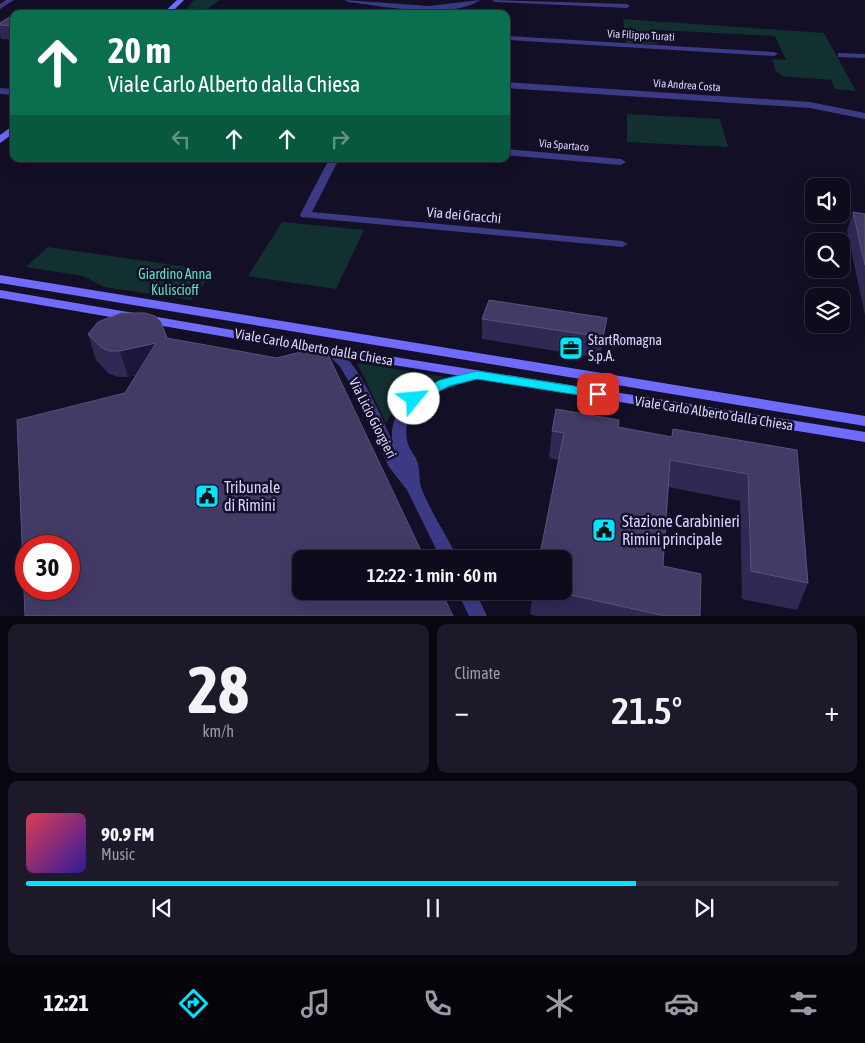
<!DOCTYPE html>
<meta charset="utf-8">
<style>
:root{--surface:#0e0b1c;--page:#1c1929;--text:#f1f3f6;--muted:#9b9ba3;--line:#2e2b3b;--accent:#00e5ff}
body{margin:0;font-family:"Asap Condensed",sans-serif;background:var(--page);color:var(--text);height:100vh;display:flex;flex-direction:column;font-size:19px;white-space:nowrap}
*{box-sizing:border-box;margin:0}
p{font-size:16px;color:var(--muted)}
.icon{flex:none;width:28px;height:28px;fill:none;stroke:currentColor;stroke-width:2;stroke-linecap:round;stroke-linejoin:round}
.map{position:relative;height:616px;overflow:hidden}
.panel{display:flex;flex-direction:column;gap:8px;padding:8px;background:#08060f;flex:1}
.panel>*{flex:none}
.top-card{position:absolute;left:10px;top:10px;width:500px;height:152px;border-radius:10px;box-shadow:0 5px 20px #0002,0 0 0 1px var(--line);background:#0b6e4f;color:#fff;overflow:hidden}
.tools{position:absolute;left:805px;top:178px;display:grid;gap:10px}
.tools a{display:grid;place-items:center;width:45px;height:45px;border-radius:10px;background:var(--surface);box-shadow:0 5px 20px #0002,0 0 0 1px var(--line);font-size:25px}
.speed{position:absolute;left:15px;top:535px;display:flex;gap:10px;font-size:25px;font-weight:700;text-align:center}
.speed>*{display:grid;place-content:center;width:65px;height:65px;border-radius:50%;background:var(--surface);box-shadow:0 5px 20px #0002,0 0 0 1px var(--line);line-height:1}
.speed .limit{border:8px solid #d22;background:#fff;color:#111}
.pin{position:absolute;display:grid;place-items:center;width:42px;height:42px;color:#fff;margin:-21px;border-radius:10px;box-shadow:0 2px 8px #0006}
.me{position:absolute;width:55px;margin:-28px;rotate:62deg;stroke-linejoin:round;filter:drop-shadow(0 0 4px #0008)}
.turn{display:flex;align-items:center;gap:18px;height:105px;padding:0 15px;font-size:22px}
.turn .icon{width:65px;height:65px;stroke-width:2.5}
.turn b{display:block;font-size:35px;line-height:42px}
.lanes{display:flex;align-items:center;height:48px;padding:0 15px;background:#0003;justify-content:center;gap:25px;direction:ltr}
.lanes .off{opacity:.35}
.big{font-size:38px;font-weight:600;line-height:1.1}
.panel .widget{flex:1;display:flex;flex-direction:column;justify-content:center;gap:8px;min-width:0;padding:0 18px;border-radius:10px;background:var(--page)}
.panel .dial{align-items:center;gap:0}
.dial b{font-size:65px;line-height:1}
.song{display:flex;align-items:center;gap:15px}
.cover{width:60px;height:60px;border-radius:8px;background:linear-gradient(135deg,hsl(350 70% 55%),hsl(250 70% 35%))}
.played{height:5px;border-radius:2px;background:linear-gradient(90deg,var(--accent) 75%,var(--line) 75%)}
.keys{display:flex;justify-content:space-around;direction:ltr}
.heat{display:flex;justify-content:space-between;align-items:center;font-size:28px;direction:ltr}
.panel .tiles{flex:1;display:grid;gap:8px;grid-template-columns:1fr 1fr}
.widget:last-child{grid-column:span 2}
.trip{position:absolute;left:292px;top:550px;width:280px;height:50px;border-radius:10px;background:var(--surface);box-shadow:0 5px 20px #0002,0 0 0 1px var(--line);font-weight:600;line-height:50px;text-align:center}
.tab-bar{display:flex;height:80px;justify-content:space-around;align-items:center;background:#06040b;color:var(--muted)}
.tab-bar .icon{width:35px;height:35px}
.tab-bar .on{color:var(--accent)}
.tab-bar b{font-size:22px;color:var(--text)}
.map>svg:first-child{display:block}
.green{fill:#12302f}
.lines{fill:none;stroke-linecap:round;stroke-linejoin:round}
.street{fill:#3d3a85;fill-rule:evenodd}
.secondary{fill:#6f6bff;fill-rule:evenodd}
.wall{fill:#312854}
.shaded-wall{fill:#1d163a}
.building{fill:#433a66;stroke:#5a527e;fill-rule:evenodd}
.route{fill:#00e5ff;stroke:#0095a6}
.labels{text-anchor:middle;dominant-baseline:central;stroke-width:5;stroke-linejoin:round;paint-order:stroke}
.far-street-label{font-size:11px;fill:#d9d4ff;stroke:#130f26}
.street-label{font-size:14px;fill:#d9d4ff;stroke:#130f26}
.park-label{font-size:14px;fill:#5fe0c0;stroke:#130f26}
.poi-label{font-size:14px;fill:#d9d4ff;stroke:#130f26;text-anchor:start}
.near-poi-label{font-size:16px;fill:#d9d4ff;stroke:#130f26;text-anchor:start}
</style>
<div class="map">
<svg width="865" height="616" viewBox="0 0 865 616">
<rect width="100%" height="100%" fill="#130f26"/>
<path class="green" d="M194,0H220L203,12L184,11Z
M623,19L824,33L856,91L835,89L831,80L781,76L780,73L776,72L772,59L786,60L775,36L657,30L658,44L626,43Z
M627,114L720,119L728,147L627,142Z
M282,222L364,230L336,289L248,276Z
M48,247L214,271L191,300L104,287L83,276L26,267Z
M357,363L445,377C418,387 399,396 386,423Z"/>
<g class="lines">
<path class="street" d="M6,0H14L0,9V4Z
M345,0L429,6L480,0C451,20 382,6 348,2Z
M492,0L627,4L630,6L627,8L495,2Z
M506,36L774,52L778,54L774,56L506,40Z
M838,53L865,54V58L841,57H838Z
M506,82L810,102L865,113V119L810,108L506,88Z
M0,88L14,89V95L0,94Z
M506,149L621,159L626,162L621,165L506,155Z
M329,159H339L312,212L622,241L628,244L622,247L301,217L300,215Z
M332,347C355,353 382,419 392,440C390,392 439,380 477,370L482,372L484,375L482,378C452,386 400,398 407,440C408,449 416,455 418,464C420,471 419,480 421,487C430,511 447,536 458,559H441L407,490L389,467L354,391L341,368L325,351Z
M457,591H475L487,616H469Z"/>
<path class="secondary" d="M177,0H184L170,14H162Z
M14,125V133L0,143V135Z
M0,275L865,416V426L0,283Z
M0,290L332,347L865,432V442L332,355L0,298Z"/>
</g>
<path class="wall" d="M14,14V40L1,39L0,34V23Z
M853,212L865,214V315L847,231Z
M607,318L600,358L482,339V319Z
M88,334L167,338L425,559L125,393L136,375L128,377H118L109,374L96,360Z
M618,427L671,437L673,429L797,450L808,583L797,610L742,599L740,501L668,487L663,566L700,616H536L530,614L533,591H564L559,460L549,458L552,431Z"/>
<path class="shaded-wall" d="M156,343L162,369L128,377L120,351Z"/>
<path class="building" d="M20,11L64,14H15Z
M14,14V26L0,25V23Z
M853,212L865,214V265Z
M489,300L607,318L603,337L482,319Z
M121,313H145L155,316L161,322L167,338L277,358L324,346L425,559H301V591H441L453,616H25L17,420L125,393L156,343L120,351H110L102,348L88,334L98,322ZM26,546H69V589H26Z
M556,409L619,420L618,427L672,437L673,429L797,450L808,583L751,571L748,474L670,460L663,566L701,574L700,616H665L553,591H564V559H539L564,433L552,431Z"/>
<path class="route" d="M477,371L598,390L605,394L598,398L477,379L449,386L419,402H409L408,399L409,396L440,380Z"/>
<defs>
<g id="office-square" transform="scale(1.25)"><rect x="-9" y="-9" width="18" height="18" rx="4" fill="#00e5ff" stroke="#130f26"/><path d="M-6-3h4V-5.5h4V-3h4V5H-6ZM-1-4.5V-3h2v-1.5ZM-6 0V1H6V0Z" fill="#111"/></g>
<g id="civic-square" transform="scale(1.25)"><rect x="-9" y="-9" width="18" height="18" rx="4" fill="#00e5ff" stroke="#130f26"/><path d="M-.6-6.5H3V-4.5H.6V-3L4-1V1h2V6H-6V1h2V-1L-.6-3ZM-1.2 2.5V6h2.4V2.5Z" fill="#111"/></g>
</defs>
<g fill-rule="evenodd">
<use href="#office-square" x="571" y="348"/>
<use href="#civic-square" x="207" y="496"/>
<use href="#civic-square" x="604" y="530"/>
</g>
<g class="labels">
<g class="far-street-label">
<text transform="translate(641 35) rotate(3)">Via Filippo Turati</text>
<text transform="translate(687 85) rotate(4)">Via Andrea Costa</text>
<text transform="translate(564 145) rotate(5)">Via Spartaco</text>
</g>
<g class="street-label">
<text transform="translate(464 215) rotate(5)">Via dei Gracchi</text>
<text transform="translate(314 347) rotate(10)">Viale Carlo Alberto dalla Chiesa</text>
<text transform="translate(714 413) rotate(9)">Viale Carlo Alberto dalla Chiesa</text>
<text transform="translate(373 418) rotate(63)">Via Licio Giorgieri</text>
</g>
<g class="park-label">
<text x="175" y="274">Giardino Anna<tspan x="175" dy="16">Kuliscioff</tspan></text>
</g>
<g class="poi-label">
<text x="588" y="340">StartRomagna<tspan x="588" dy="16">S.p.A.</tspan></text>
</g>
<g class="near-poi-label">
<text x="224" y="487">Tribunale<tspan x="224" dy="18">di Rimini</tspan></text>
<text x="622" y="521">Stazione Carabinieri<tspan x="622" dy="18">Rimini principale</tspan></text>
</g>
</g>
</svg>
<div class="tools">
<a><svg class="icon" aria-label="sound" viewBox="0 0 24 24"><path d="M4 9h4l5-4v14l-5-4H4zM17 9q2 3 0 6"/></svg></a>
<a><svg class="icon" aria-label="search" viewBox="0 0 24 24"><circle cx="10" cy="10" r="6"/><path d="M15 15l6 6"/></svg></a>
<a><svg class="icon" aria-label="layers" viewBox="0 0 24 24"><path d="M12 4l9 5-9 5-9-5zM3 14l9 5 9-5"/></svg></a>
</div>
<div class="speed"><div class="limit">30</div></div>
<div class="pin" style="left:598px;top:394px;background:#d93025"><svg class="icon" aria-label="arrive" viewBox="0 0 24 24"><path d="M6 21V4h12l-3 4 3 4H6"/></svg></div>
<svg class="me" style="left:414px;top:399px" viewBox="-20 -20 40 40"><circle r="19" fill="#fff"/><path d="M0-13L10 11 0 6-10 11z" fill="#00e5ff"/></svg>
<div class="trip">12:22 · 1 min · 60 m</div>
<div class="top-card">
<div class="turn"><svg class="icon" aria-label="ahead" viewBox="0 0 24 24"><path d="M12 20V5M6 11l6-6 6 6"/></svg><div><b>20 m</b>Viale Carlo Alberto dalla Chiesa</div></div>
<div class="lanes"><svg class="icon off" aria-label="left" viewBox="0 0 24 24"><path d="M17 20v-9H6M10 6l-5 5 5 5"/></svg><svg class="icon" aria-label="ahead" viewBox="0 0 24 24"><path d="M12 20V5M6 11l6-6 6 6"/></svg><svg class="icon" aria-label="ahead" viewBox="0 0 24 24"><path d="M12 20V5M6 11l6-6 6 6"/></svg><svg class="icon off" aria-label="right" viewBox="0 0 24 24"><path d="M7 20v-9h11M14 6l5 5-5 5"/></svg></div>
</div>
</div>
<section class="panel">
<div class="tiles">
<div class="widget dial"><b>28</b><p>km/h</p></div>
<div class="widget"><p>Climate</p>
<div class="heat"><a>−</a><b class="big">21.5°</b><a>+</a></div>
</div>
<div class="widget">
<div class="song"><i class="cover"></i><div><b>90.9 FM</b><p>Music</p></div></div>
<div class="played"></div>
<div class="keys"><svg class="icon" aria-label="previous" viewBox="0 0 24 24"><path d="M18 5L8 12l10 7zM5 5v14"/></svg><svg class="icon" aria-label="pause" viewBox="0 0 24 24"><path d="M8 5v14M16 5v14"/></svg><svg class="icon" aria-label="next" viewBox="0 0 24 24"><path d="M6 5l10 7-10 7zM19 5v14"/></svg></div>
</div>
</div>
</section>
<nav class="tab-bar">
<b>12:21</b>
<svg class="icon on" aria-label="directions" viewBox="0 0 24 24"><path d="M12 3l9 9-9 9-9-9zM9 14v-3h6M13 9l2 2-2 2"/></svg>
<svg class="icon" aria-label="music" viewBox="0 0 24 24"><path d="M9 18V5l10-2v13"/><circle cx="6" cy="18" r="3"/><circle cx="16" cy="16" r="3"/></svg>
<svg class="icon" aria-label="phone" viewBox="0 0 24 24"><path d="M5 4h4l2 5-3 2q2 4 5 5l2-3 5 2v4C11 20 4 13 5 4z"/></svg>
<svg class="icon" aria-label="climate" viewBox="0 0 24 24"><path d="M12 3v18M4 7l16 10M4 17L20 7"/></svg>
<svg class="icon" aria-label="car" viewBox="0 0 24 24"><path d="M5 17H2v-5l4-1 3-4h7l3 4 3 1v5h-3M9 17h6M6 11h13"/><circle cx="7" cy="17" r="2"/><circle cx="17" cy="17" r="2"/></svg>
<svg class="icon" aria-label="filters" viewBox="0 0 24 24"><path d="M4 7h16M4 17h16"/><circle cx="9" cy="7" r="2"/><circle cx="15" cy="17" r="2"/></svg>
</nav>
